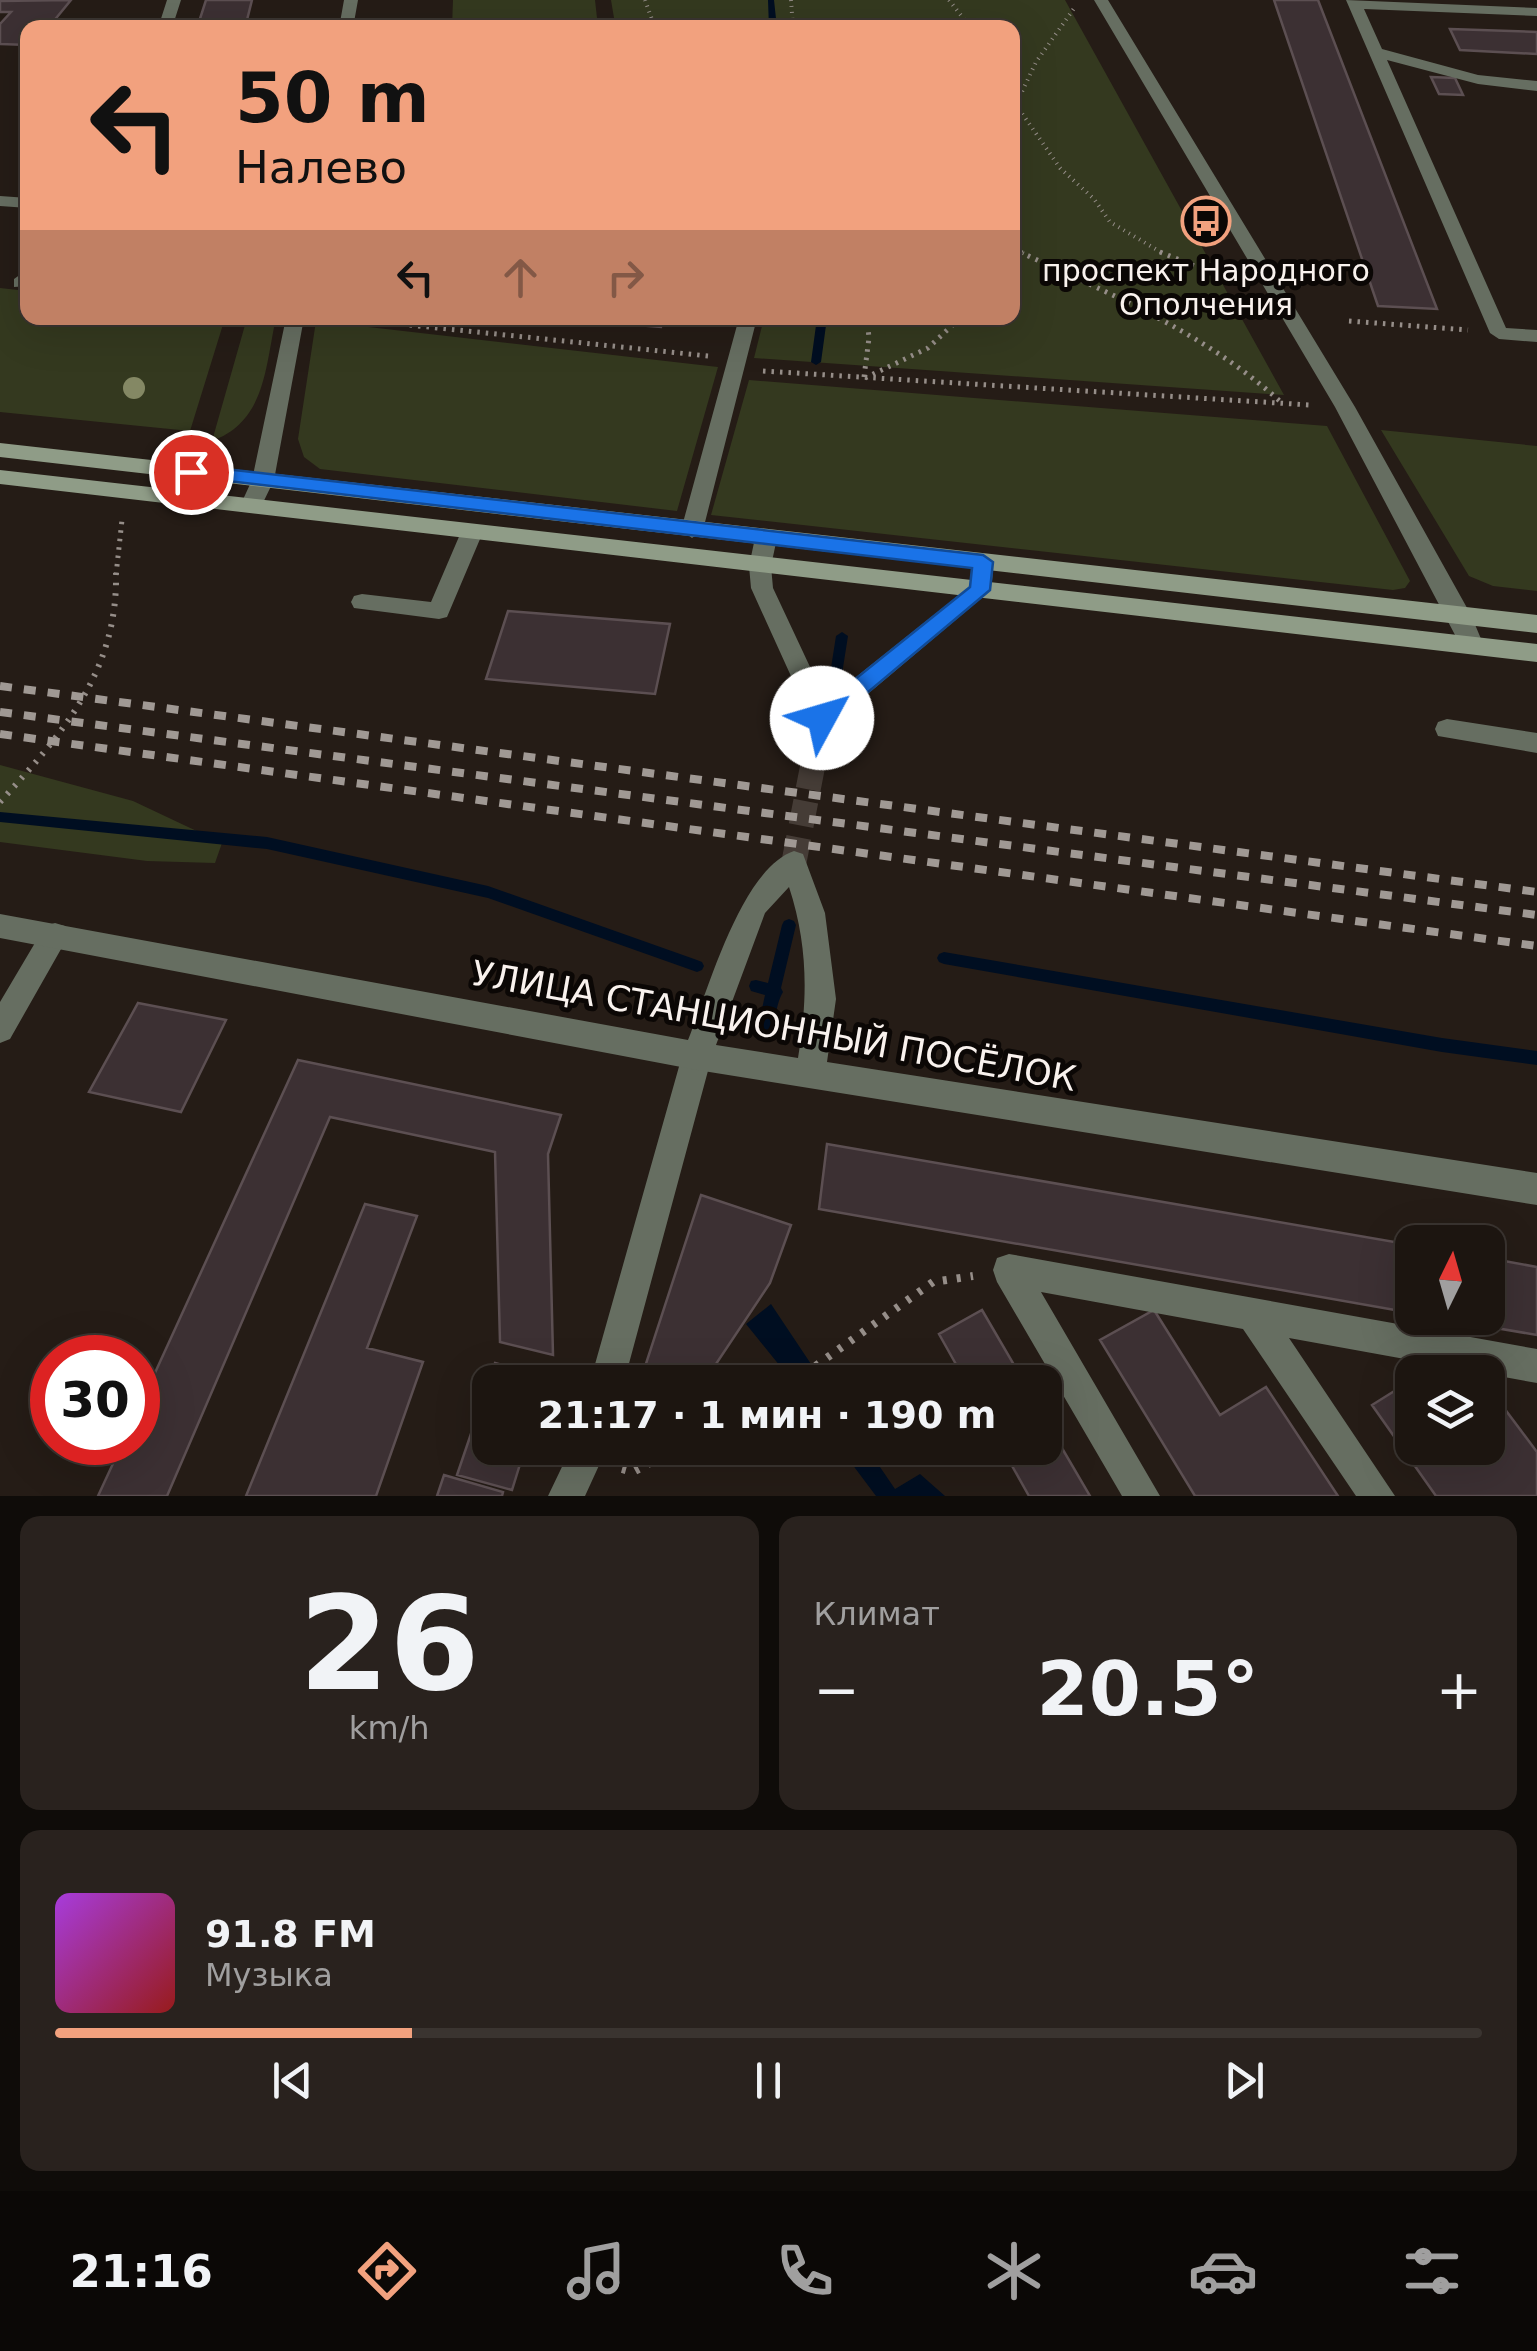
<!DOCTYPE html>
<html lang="ru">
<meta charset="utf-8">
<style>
:root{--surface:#1c1510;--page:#29221e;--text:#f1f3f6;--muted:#a09f9f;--line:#3a3430;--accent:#f2a17e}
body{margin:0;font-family:"DejaVu Sans",sans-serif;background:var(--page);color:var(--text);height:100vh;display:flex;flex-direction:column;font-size:38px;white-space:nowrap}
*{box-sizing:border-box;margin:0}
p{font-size:32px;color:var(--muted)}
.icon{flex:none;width:55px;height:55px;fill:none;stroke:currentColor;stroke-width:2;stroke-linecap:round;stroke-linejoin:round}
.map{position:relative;height:1496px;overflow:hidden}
.side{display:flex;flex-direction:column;gap:20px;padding:20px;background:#0f0c09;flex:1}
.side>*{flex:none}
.hud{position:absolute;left:20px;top:20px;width:1000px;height:305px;border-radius:20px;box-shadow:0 10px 40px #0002,0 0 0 2px var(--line);background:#f2a17e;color:#111;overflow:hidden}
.needle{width:65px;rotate:5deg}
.fabs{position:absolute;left:1395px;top:1225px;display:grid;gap:20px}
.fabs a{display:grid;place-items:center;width:110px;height:110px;border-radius:20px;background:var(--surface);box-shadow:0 10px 40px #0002,0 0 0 2px var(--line);font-size:50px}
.speed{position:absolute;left:30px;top:1335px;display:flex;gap:20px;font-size:50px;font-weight:700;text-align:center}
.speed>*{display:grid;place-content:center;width:130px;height:130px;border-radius:50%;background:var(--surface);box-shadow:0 10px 40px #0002,0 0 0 2px var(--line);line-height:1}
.speed .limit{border:15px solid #d22;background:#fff;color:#111}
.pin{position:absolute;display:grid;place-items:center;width:85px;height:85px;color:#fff;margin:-42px;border:5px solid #fff;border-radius:50%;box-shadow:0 2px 10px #0007}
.me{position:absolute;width:110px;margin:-55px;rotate:51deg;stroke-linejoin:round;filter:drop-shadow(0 0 8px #0008)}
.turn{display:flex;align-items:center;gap:35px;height:210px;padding:0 50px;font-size:45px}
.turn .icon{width:130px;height:130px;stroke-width:2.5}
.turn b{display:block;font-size:70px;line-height:85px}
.lanes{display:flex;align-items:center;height:95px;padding:0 50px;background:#0003;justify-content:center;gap:50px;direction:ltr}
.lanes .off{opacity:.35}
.big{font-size:75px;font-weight:700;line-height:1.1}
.side .widget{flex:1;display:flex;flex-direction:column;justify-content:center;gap:15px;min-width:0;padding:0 35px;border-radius:20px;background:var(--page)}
.side .dial{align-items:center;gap:0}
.dial b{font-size:130px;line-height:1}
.song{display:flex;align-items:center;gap:30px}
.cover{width:120px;height:120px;border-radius:15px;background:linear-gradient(135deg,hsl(280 70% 55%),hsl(0 70% 35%))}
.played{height:10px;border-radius:5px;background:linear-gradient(90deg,var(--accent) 25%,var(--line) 25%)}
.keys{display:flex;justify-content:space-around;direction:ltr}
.heat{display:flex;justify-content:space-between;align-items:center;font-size:55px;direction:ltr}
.side .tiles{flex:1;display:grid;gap:20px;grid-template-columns:1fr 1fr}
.widget:last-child{grid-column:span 2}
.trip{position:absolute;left:472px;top:1365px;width:590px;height:100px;border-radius:20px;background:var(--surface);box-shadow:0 10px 40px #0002,0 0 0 2px var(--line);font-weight:700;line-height:100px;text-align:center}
.dock{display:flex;height:160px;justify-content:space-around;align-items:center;background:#0b0806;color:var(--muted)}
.dock .icon{width:70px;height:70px}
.dock .on{color:var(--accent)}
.dock b{font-size:45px;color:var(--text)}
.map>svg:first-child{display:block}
.green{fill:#34391f}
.water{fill:#000e21}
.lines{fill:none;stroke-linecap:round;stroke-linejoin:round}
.stream{fill:#000e21;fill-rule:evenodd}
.building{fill:#3c3033;stroke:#5c4f52;stroke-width:2.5}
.street-tunnel{stroke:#453c36;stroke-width:25;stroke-dasharray:25 12;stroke-linecap:butt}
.path-far3{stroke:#968e89;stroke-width:4;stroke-dasharray:1 5;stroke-linecap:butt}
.path-far2{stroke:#968e89;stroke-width:5;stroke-dasharray:2.5 6;stroke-linecap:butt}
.path-far1{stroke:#968e89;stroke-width:6;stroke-dasharray:2.5 8;stroke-linecap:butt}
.path{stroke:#968e89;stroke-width:8;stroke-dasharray:4 10;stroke-linecap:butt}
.lane{fill:#666e61;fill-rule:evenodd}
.street{fill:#666e61;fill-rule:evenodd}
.secondary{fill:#8f9c87;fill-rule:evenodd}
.rail{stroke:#a09994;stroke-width:8;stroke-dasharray:12 12;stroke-linecap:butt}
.tree{fill:#848864}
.route{fill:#1a73e8;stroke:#114b97;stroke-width:2.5}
.labels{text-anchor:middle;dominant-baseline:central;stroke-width:10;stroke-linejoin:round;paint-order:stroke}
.far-poi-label{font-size:30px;fill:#f9f2ee;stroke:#0b0705}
.street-label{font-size:35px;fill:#f9f2ee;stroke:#0b0705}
</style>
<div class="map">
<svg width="1537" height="1496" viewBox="0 0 1537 1496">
<rect width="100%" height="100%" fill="#251c16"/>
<path class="green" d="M453,0H595L598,27H452Z
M611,0H1065L1284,395L754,358L764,318H1012V28L646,27L645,23L615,24Z
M0,288L27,291L28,318H225L190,431L0,412Z
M247,318H276C265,367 266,421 212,441Z
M316,321L718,367L677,511L320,469L304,457L298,439Z
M749,380L1327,426L1410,581L1405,588L1393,590L711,515Z
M1381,430L1537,446V591L1493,586L1469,576Z
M0,765L133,801L222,843L215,863L147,861L0,842Z"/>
<path class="water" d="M771,1304L823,1382H793L746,1324Z
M840,1448H867L895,1489L920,1474L945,1496H876Z"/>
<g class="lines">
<path class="stream" d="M768,0H774L777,28H769Z
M817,318H827L821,362L816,365L811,362Z
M842,632L848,636L842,674L836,679L830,674L836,636Z
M0,812L267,837L488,886L697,960L702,962L704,966L702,970L697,972L488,898L267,849L0,822Z
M789,919L794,921L796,925L781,988L783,992C776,1004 776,1019 770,1032L765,1034L760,1032L758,1027L765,995L751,991L749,986L751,981L756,980L768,983L782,925L784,921Z
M944,952L1442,1038L1537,1051V1065L1442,1052L944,964L939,962L937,958L939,954Z"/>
</g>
<path class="building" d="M71,0L48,28H28V45L0,44V24L11,12H0V1Z
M252,0L245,28H197L206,0Z
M1274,0H1318L1437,309L1378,306Z
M1450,29L1537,32V54L1460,50Z
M1431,77L1455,78L1463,95L1439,94Z
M546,318H664L661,327Z
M508,611L670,624L655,694L486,679Z
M138,1003L226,1020L181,1112L89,1092Z
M298,1060L561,1115L548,1154L553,1355L500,1342L495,1152L330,1117L167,1496H98L123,1442H138V1410Z
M827,1144L1412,1245V1313L819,1209Z
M701,1195L791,1225L770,1283L704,1382H640Z
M365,1204L417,1216L367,1348L423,1362L376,1496H246Z
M1488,1258L1537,1267V1335L1437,1318H1488Z
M982,1310L1024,1382H966L939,1334Z
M1154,1310L1220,1415L1266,1387L1338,1496H1195L1100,1340Z
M495,1363L547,1377L546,1382H490V1448H525L512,1490L457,1475Z
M1412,1380V1448H1488V1419L1504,1408L1537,1452V1496H1436L1372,1405Z
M1045,1419L1090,1496H1029L1002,1448H1045Z
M444,1475L503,1492L502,1496H437Z"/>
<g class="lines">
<path class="street-tunnel" d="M794,862L822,718"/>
<path class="path-far3" d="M645,0L655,28
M791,0L793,28
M949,0L971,28
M1012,99L1060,168L1094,199L1110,222L1164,254
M1012,113L1036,62L1075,7
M1012,248L1025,254"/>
<path class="path-far2" d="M1020,252C1114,296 1206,333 1283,404
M1160,252L1236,283
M342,318L708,356
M1349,321L1468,330
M763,371L1310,405
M864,377L869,338L867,318
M865,378L928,348L960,318
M116,575L122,520"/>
<path class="path-far1" d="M0,802C63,733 118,671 116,573"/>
<path class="path" d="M793,1382L933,1282L973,1276
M622,1469L633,1472L678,1448"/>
<path class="lane" d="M167,0H181L172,28H158Z
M1346,0L1537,8V16L1364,9L1382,49L1478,75L1537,81V91L1478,84L1387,60L1506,328L1537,330V342L1499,339L1490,333Z
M0,196L28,198V208L0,206Z
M28,269V286L14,287V279Z
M739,318H757L703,530L692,538L681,530Z
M472,524L483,532L447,617L439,619L354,608L351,602L354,596L362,594L431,602L461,532Z
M1447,719L1537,733V753L1438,736L1435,729L1438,722Z
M55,923L65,926L69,935L10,1039L0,1043V1002L45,926Z
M697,1042L707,1046L712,1056L624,1382H590L682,1056L687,1046Z
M1009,1254L1537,1349V1383L1289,1338L1395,1496H1356L1243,1329L1041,1292L1160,1496H1122L997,1282L993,1270L997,1258Z
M571,1448H607L585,1496H548Z"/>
<path class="street" d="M344,0H358L353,28H339Z
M1094,0H1108L1355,407L1471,615L1484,646L1480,652H1464L1335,407Z
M286,318H304L274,480L259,511L251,513L240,506L252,480Z
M766,530L777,538L771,566L773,588L826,701L969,587L975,556L983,554L994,562L991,590L831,725H813L810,718L751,588L749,566L755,538Z
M794,851L803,854L825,913L836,999L827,1062L1537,1173V1205L697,1070L0,938V914L688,1040C708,991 741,869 794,851ZM789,887C808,945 808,998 798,1058L716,1045L765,913Z"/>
<path class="secondary" d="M0,443L1537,615V633L0,457Z
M0,470L1537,644V662L0,484Z"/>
<path class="rail" d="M0,686L1537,892
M0,712L1537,915
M0,734L1537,946"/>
</g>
<circle class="tree" cx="134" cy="388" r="11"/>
<path class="route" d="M191,465L983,555L993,562L990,590L830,724L822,727L811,718L814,712L970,587L972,568L185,476V467Z"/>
<defs>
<g id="bus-ring" transform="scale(2.5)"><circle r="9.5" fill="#0b0705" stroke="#f2a17e" stroke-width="1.5"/><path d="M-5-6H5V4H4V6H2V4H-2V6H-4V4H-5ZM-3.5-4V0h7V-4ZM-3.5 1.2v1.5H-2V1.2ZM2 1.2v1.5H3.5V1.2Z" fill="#f2a17e"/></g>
</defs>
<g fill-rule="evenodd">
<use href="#bus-ring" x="1206" y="221"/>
</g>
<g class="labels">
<g class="far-poi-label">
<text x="1206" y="270">проспект Народного<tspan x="1206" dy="34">Ополчения</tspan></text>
</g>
<g class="street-label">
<text transform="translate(774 1026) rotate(10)">УЛИЦА СТАНЦИОННЫЙ ПОСЁЛОК</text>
</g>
</g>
</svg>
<div class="fabs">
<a><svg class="needle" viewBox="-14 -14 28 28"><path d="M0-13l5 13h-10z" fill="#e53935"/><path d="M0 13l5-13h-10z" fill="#a09f9f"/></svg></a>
<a><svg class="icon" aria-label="layers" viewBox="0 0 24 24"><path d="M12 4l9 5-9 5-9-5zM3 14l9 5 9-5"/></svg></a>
</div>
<div class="speed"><div class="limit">30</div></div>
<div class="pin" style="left:191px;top:472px;background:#d93025"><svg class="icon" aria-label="arrive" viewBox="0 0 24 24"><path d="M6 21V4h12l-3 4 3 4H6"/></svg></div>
<svg class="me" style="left:822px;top:718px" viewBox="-20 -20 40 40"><circle r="19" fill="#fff"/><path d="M0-13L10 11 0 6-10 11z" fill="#1a73e8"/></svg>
<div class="trip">21:17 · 1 мин · 190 m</div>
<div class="hud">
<div class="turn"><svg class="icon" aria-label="left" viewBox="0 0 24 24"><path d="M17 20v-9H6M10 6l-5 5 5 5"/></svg><div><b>50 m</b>Налево</div></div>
<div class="lanes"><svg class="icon" aria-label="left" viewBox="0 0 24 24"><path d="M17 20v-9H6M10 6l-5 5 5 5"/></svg><svg class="icon off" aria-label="ahead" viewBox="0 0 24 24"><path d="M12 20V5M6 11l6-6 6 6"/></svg><svg class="icon off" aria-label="right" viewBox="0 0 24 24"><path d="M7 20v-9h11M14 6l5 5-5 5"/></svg></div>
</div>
</div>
<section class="side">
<div class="tiles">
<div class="widget dial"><b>26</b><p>km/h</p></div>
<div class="widget"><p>Климат</p>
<div class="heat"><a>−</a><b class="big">20.5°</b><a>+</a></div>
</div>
<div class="widget">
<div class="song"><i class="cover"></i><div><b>91.8 FM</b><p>Музыка</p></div></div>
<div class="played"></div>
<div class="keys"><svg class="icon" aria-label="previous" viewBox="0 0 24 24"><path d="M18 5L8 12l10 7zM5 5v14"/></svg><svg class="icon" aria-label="pause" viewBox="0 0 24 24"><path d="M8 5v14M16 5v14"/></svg><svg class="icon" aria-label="next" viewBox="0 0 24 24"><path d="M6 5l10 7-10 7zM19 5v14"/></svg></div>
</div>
</div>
</section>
<nav class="dock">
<b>21:16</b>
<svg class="icon on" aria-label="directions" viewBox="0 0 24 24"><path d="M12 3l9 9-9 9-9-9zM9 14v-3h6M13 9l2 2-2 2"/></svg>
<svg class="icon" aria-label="music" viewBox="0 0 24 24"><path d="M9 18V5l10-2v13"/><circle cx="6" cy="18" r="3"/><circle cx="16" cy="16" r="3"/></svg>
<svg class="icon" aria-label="phone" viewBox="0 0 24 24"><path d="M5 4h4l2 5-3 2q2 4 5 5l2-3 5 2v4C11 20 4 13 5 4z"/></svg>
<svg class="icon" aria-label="climate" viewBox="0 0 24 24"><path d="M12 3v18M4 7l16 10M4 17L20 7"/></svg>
<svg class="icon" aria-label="car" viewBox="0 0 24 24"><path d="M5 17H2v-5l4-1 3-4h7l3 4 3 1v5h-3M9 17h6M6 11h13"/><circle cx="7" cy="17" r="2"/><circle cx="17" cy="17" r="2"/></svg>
<svg class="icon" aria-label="filters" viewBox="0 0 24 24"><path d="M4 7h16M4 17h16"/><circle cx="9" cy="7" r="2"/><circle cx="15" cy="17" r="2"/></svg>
</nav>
